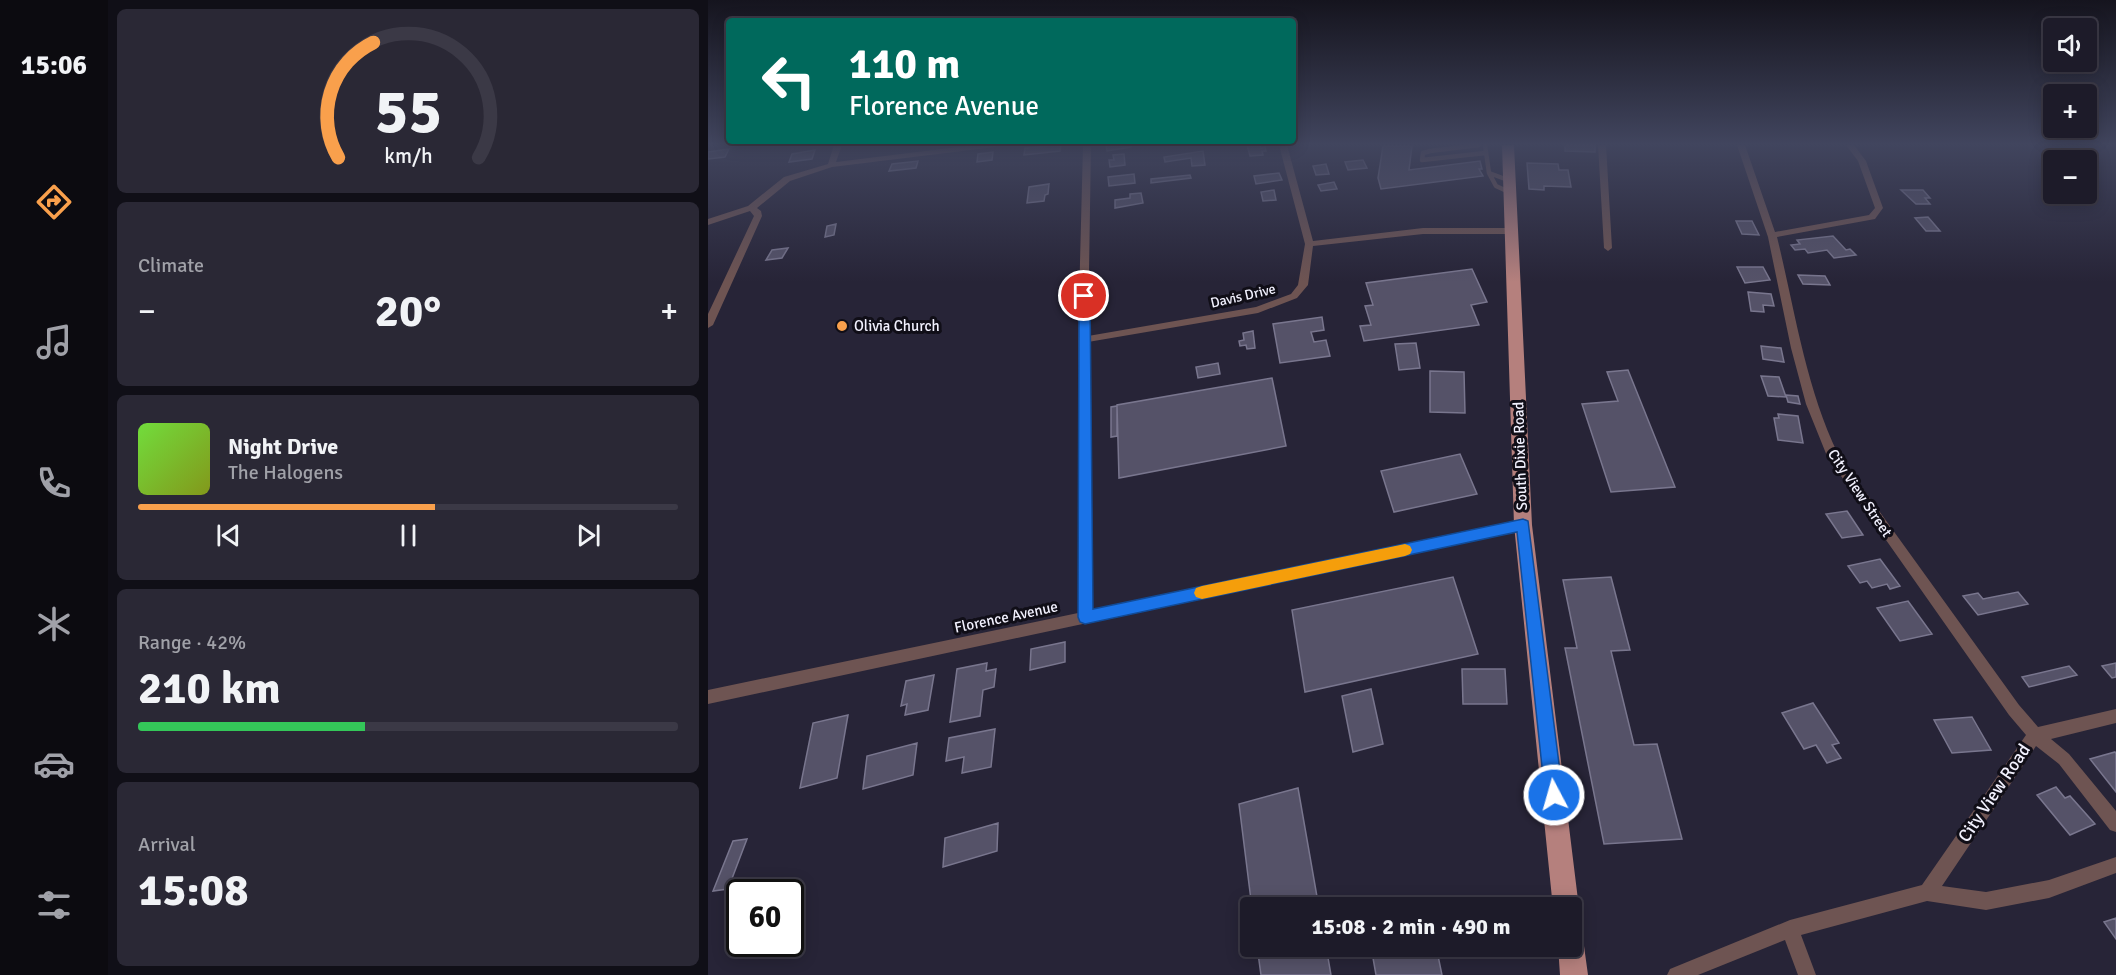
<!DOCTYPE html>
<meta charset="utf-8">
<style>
:root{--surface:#1d1b29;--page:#2a2835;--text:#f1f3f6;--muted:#a0a1a8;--line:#3b3946;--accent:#f9a04c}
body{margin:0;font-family:Signika,sans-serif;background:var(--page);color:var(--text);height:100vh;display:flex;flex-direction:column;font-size:22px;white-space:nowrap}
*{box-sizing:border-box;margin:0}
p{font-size:20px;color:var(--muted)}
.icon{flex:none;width:33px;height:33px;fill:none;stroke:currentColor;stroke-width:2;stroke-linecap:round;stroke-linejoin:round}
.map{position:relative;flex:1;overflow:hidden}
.details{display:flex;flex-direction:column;gap:9px;padding:9px;background:#100f17;width:600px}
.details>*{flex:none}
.banner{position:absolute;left:18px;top:18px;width:570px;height:126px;border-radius:6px;box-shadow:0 3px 15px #0003,0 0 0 2px var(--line);background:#00695c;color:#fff;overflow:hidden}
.controls{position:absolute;left:1335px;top:18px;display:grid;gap:12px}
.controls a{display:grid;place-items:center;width:54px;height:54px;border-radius:6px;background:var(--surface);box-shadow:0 3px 15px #0003,0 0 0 2px var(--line);font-size:30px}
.speed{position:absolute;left:18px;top:879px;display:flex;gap:12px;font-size:30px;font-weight:700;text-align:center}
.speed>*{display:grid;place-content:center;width:78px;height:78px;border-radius:50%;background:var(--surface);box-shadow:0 3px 15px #0003,0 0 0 2px var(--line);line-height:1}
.speed .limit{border:3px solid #111;border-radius:9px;background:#fff;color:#111}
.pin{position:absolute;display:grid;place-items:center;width:51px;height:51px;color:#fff;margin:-26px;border:3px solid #fff;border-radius:50%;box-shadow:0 2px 6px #0007}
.me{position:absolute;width:66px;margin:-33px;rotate:354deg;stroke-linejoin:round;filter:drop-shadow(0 0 4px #0008)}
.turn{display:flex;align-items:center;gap:21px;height:126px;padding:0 24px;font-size:27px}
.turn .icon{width:78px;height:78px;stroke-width:2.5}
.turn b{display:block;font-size:42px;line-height:51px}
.big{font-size:45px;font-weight:700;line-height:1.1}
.details .card{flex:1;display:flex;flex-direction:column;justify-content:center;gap:9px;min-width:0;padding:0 21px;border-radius:9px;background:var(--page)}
.details .dial{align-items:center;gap:0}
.dial svg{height:156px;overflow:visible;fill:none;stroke:var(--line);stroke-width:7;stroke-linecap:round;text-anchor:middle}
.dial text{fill:var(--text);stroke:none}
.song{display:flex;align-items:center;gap:18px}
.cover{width:72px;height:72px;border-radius:9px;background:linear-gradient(135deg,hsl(100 70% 55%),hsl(70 70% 35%))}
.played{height:6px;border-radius:3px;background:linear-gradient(90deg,var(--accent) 55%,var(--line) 55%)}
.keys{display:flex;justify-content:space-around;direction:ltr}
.heat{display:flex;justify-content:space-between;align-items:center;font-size:33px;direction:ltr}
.charge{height:9px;border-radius:4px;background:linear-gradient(90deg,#34c759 42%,var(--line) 0)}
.trip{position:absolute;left:532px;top:897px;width:342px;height:60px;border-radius:6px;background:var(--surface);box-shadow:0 3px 15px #0003,0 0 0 2px var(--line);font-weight:700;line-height:60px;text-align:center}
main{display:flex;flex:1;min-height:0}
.tabs{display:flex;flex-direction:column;width:108px;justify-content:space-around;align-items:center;background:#0c0b10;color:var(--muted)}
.tabs .icon{width:42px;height:42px}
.tabs .on{color:var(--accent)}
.tabs b{font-size:27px;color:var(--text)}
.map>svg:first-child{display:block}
.building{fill:#555268;stroke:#79768e;stroke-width:1.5}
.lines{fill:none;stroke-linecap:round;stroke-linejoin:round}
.service{stroke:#6e5452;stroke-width:4.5}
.minor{fill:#6e5452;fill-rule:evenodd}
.primary{fill:#b5807d;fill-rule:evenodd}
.route{fill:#1a73e8;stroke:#114b97;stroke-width:1.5}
.slow{fill:#f59e0b}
.poi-dot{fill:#f9a04c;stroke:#100e17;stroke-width:2}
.labels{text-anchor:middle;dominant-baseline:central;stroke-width:6;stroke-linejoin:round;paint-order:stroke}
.far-street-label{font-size:14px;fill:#f2f1fe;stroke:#100e17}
.poi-label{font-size:15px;fill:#f2f1fe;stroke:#100e17;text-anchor:start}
.street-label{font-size:15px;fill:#f2f1fe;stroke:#100e17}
.near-street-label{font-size:18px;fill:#f2f1fe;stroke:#100e17}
</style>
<main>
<nav class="tabs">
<b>15:06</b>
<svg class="icon on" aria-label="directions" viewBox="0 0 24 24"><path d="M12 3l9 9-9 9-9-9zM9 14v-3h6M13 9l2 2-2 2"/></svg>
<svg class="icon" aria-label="music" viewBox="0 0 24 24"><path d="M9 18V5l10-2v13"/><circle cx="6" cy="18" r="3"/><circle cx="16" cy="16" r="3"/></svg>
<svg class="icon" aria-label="phone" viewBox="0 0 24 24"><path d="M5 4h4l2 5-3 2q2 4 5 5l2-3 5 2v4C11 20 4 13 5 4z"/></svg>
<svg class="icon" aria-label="climate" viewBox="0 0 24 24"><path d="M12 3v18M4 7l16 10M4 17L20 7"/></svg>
<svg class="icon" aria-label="car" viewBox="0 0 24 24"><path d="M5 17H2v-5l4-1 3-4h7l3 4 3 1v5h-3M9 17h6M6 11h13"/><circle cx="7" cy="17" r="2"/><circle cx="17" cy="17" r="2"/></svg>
<svg class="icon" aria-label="filters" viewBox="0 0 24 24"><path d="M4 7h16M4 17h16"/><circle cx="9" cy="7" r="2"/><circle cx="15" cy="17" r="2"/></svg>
</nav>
<section class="details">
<div class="card dial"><svg viewBox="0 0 100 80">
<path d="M14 69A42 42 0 1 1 86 69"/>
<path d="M14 69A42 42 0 0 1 32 10" stroke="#f9a04c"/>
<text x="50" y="56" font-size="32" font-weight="700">55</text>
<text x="50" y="72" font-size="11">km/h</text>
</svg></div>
<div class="card"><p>Climate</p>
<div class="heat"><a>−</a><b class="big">20°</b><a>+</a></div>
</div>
<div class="card">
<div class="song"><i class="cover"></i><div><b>Night Drive</b><p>The Halogens</p></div></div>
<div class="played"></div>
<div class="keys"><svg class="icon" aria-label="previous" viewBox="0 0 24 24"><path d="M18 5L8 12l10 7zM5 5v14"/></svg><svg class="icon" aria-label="pause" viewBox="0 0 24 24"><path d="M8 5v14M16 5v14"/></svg><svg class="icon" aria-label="next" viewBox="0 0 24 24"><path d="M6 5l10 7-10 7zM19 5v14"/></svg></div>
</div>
<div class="card"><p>Range · 42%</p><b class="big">210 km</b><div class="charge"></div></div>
<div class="card"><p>Arrival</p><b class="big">15:08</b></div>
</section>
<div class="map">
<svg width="1408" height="975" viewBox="0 0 1408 975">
<rect width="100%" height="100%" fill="#272437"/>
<path class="building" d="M353,145L352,151L316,155L317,148Z
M398,145H423V147L399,151Z
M539,145H552L553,148L557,147L558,151H554L555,155L542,156Z
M857,145H887V152L857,151Z
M675,146H704L701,170L772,161L774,169H771L775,176L673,189L670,178Z
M21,149L17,157L0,159V152Z
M107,150L104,159L81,162L84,154Z
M495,151L497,165L484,166L483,158L457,162L456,157Z
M285,152L284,160L269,162L270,154Z
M416,154L417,165L402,167L401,160H406L405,155Z
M655,160L659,168L640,170L637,162Z
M210,161L208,168L181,171L184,164Z
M819,163L850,164L851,170H860L863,187L836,186V190L821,189Z
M618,164L621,174L608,175L605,166Z
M571,173L574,180L548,184L546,176Z
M426,174L427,183L401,186L400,177Z
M482,175L483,178L443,183V179Z
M626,182L629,189L613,191L610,185Z
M341,184L340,194L337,195L336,201L319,203L321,187Z
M566,190L568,200L555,201L553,192Z
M1193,190H1215L1222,198H1217L1222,204H1208Z
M433,193L435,203L407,208V200L422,198V194Z
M1220,217L1232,231H1218L1207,218Z
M1028,221H1044L1051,235L1034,234Z
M128,224L126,235L117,237L119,226Z
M1125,236L1138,250L1142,249L1148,255L1126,258L1119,250L1100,253L1097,249L1087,250L1083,245L1092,244L1089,240Z
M80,248L74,258L58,260L64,250Z
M1029,267H1055L1062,280L1037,283Z
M764,269L779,302L763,305L771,325L656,341L652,326L663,325L657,306L665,305L658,283Z
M1090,275L1117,276L1122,285L1095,284Z
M1040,292L1063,294L1066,306L1055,305L1056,312L1043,311Z
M614,317L616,330L603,332L606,342L618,340L622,356L572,363L565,324Z
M545,331L547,348L539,349L538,345L532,346L531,341L536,340L535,333Z
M708,343L712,368L691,370L687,344Z
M1053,346L1073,348L1076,362L1055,359Z
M510,363L512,374L490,378L488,367Z
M920,370L967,487L903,492L874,404L910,401L899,372Z
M722,371L756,372L757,413L722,412Z
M1053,376L1071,377L1078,397L1060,396Z
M564,378L578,446L411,478L409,405Z
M1078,395L1090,396L1092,404L1080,402Z
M409,406V436L403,437V407Z
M1070,414L1090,416L1095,443L1070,440L1066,418H1071Z
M752,454L769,494L686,512L673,471Z
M1139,511L1155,535L1134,538L1118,514Z
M1172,559L1192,586L1182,589L1179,584L1164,588L1159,581L1152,583L1140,566Z
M745,577L770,654L597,692L584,610Z
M903,577L922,650L903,651L926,745L949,744L974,839L896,844L857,648H869L855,580Z
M1310,592L1320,604L1270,615L1255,596L1270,593L1275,599Z
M1200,601L1224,634L1192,641L1169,608Z
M357,642V662L322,670L323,649Z
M279,663L278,671L288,669L286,687L275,690L272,716L242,722L249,669Z
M1408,663V677L1404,678L1394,666Z
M1361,666L1369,675L1321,687L1314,677Z
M754,669H797L799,704H755Z
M226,675L220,710L197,715L199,704L193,706L198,681Z
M663,689L675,744L645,752L634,696Z
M1105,703L1131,743L1124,745L1133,758L1119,763L1108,745L1096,749L1074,713Z
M140,715L129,778L92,788L105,723Z
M1264,717L1283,750L1244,753L1226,720Z
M287,729L283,767L254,773L256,757L238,761L241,738Z
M209,743L205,775L155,789L159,756Z
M1407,752L1408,754V792L1382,759Z
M1348,787L1357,798L1362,796L1387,824L1362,835L1329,795Z
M590,788L611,908H544L531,804Z
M290,823L289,851L235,867L237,838Z
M39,839L20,889L5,891L25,841Z
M1408,918V939L1396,922Z
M549,946H618L623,975H553Z
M707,946H728L734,975H668L665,958Z"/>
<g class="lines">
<path class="service" d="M771,145L722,151L715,153L714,160L777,153
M777,145L781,173
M800,180L781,173L788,186L801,192"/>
<path class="minor" d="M126,145H134L128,162L266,145H291L287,147L124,167L82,181L49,208L53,211L54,216L5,325L0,328V314L46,216L42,211L0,225V219L40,206L76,177L120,164Z
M375,145H383L380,336L548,307L583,294L590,285L597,244L571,145H579L605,241L715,228H803L807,231L803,234H715L605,246L600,285L589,298L550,313L380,342L384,610L815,520L819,521L821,525L819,529L0,704V690L370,613V340Z
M890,145H898L904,248L900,251L896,248Z
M1029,145H1037L1067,232L1161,215L1167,208L1150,161L1138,145H1146L1158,161L1175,208L1167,219L1069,237C1087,310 1097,385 1130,454L1311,705L1330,727L1408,709V723L1343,739L1361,754L1408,811V832L1402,830L1351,764L1328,746L1234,886L1278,892L1341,880L1408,857V873L1341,898L1278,910L1219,901L1093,935L1108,975H1090L1077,940L990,975H959L962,969L1082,920L1214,885L1318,735L1301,715L1119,456L1098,404L1083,348L1060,237Z"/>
<path class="primary" d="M794,145H806L824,525L871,908L867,917L864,919V908H845L806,525Z
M864,933L872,937L876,946L880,975H852L850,946H864Z"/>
</g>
<linearGradient id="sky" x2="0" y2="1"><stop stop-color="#15141e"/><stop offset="0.51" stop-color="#41455e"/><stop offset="1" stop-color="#41455e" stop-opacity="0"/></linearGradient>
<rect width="1408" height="282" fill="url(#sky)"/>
<path class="route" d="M376,293L382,296L385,609L815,519L820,521L855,795L852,801L846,804L839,801L837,795L809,532L377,624L372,622L370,617L371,296Z"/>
<path class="slow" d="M697,544L702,546L704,550L702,554L697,556L494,599L488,597L486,593L488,588L494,586Z"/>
<circle class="poi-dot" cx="134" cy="326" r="6"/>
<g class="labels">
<g class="far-street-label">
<text transform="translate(535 296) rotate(-13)">Davis Drive</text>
</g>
<g class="poi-label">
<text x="146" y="326">Olivia Church</text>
</g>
<g class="street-label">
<text transform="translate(812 456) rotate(-92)">South Dixie Road</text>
<text transform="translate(1152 493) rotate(56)">City View Street</text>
<text transform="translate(298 617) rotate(-12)">Florence Avenue</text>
</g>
<g class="near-street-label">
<text transform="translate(1286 793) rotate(-56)">City View Road</text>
</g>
</g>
</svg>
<div class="controls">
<a><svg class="icon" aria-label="sound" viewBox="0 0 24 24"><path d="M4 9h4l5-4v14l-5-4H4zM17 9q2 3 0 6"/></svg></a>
<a>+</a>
<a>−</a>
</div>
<div class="speed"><div class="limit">60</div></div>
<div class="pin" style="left:376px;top:296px;background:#d93025"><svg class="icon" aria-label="arrive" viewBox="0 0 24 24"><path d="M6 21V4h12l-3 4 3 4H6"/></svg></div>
<svg class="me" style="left:846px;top:795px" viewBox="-20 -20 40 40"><circle r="17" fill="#1a73e8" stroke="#fff" stroke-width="3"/><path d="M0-11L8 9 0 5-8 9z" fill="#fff"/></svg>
<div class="trip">15:08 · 2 min · 490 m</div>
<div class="banner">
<div class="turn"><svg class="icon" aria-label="left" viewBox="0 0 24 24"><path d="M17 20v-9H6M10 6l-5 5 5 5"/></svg><div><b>110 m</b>Florence Avenue</div></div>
</div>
</div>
</main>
